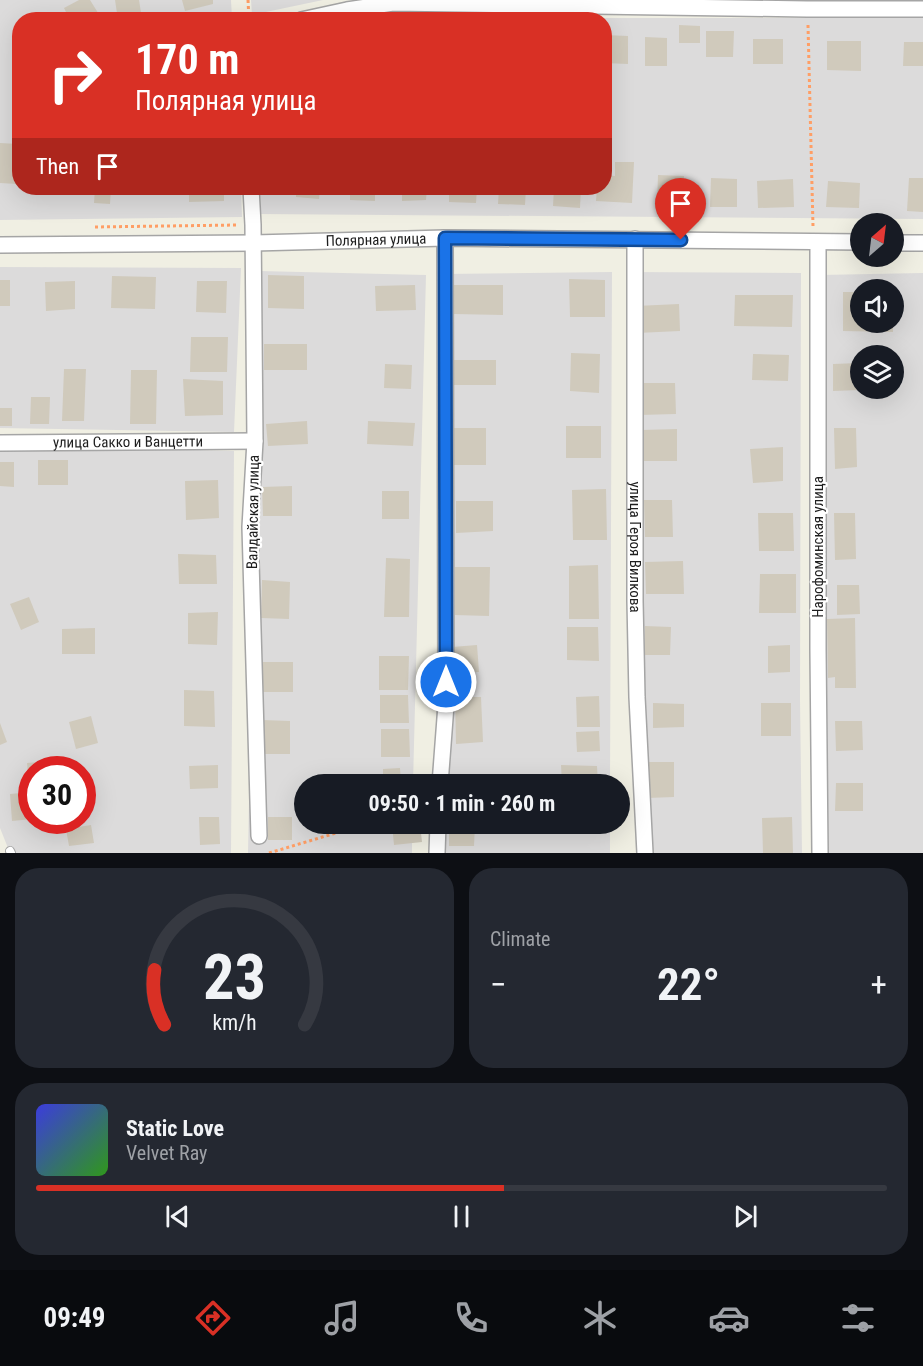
<!DOCTYPE html>
<meta charset="utf-8">
<style>
:root{--surface:#171b24;--page:#242831;--text:#f1f3f6;--muted:#9ea1a6;--line:#363941;--accent:#d93025}
body{margin:0;font-family:"Roboto Condensed",sans-serif;background:var(--page);color:var(--text);height:100vh;display:flex;flex-direction:column;font-size:22px;white-space:nowrap}
*{box-sizing:border-box;margin:0}
p{font-size:20px;color:var(--muted)}
.icon{flex:none;width:33px;height:33px;fill:none;stroke:currentColor;stroke-width:2;stroke-linecap:round;stroke-linejoin:round}
.map{position:relative;height:853px;overflow:hidden}
.side{display:flex;flex-direction:column;gap:15px;padding:15px;background:#0d0f14;flex:1}
.side>*{flex:none}
.hud{position:absolute;left:12px;top:12px;width:600px;height:183px;border-radius:24px;box-shadow:0 6px 24px #0002;background:#d93025;color:#fff;overflow:hidden}
.needle{width:39px;rotate:28deg}
.fabs{position:absolute;left:850px;top:213px;display:grid;gap:12px}
.fabs a{display:grid;place-items:center;width:54px;height:54px;border-radius:50%;background:var(--surface);box-shadow:0 6px 24px #0002;font-size:30px}
.speed{position:absolute;left:18px;top:756px;display:flex;gap:12px;font-size:30px;font-weight:700;text-align:center}
.speed>*{display:grid;place-content:center;width:78px;height:78px;border-radius:50%;background:var(--surface);box-shadow:0 6px 24px #0002;line-height:1}
.speed .limit{border:9px solid #d22;background:#fff;color:#111}
.pin{position:absolute;display:grid;place-items:center;width:51px;height:51px;color:#fff;margin:-62px -26px;border-radius:50% 50% 50% 0;rotate:-45deg;box-shadow:0 0 6px #0007}
.pin .icon{rotate:45deg}
.me{position:absolute;width:66px;margin:-33px;rotate:0deg;stroke-linejoin:round;filter:drop-shadow(0 0 4px #0008)}
.turn{display:flex;align-items:center;gap:21px;height:126px;padding:0 24px;font-size:27px}
.turn .icon{width:78px;height:78px;stroke-width:2.5}
.turn b{display:block;font-size:42px;line-height:51px}
.then{display:flex;align-items:center;height:57px;padding:0 24px;background:#0003;gap:12px;font-size:22px}
.big{font-size:45px;font-weight:700;line-height:1.1}
.side .widget{flex:1;display:flex;flex-direction:column;justify-content:center;gap:9px;min-width:0;padding:0 21px;border-radius:24px;background:var(--page)}
.side .dial{align-items:center;gap:0}
.dial svg{height:156px;overflow:visible;fill:none;stroke:var(--line);stroke-width:7;stroke-linecap:round;text-anchor:middle}
.dial text{fill:var(--text);stroke:none}
.song{display:flex;align-items:center;gap:18px}
.cover{width:72px;height:72px;border-radius:9px;background:linear-gradient(135deg,hsl(240 70% 55%),hsl(110 70% 35%))}
.played{height:6px;border-radius:3px;background:linear-gradient(90deg,var(--accent) 55%,var(--line) 55%)}
.keys{display:flex;justify-content:space-around;direction:ltr}
.heat{display:flex;justify-content:space-between;align-items:center;font-size:33px;direction:ltr}
.side .tiles{flex:1;display:grid;gap:15px;grid-template-columns:1fr 1fr}
.widget:last-child{grid-column:span 2}
.trip{position:absolute;left:294px;top:774px;width:336px;height:60px;border-radius:30px;background:var(--surface);box-shadow:0 6px 24px #0002;font-weight:700;line-height:60px;text-align:center}
.tabs{display:flex;height:96px;justify-content:space-around;align-items:center;background:#090b0e;color:var(--muted)}
.tabs .icon{width:42px;height:42px}
.tabs .selected{color:var(--accent)}
.tabs b{font-size:27px;color:var(--text)}
.map>svg:first-child{display:block}
.residential{fill:#dcdbdb;fill-rule:evenodd}
.building{fill:#d0cabc}
.lines{fill:none;stroke-linecap:round;stroke-linejoin:round}
.service-casing{stroke:#a5a5a5;stroke-width:10}
.minor-casing{stroke:#a5a5a5;stroke-width:18}
.path{stroke:#ff9e65;stroke-width:3;stroke-dasharray:3 3;stroke-linecap:butt}
.service{stroke:#fff;stroke-width:8}
.minor{stroke:#fff;stroke-width:15}
.route-casing{stroke:#114b97;stroke-width:15}
.route{stroke:#1a73e8;stroke-width:10}
.labels{text-anchor:middle;dominant-baseline:central;stroke-width:4.5;stroke-linejoin:round;paint-order:stroke}
.street-label{font-size:15px;fill:#1e1e1e;stroke:#fff}
</style>
<div class="map">
<svg width="923" height="853" viewBox="0 0 923 853">
<rect width="100%" height="100%" fill="#f0efe3"/>
<path class="residential" d="M0,0H231L232,19L20,20V188H241L242,217L0,220Z
M251,0H323L252,15Z
M343,18H923V219L261,214L260,188H604V20L332,19Z
M0,267L241,268L234,432L0,428Z
M259,271L426,275L413,784H304V824H412V853H248Z
M612,272L610,784H435L444,274Z
M628,272L801,273L800,700L802,853H636Z
M923,273V853H820V275ZM861,290H894V322H861ZM861,356H894V388H861Z
M0,444L234,451L231,853H10L0,828ZM32,770H82V820H32Z
M434,824H610V853H434Z"/>
<path class="building" d="M79,0H90L100,16L94,20H70L64,8Z
M115,0H139L142,19L118,20Z
M182,0H213V4L185,11Z
M679,25L700,26V43H679Z
M706,31H734L733,57H706Z
M604,35L628,36V64L604,63Z
M645,37L667,38V66H645Z
M753,39H783V64H753Z
M827,41H861V71L827,70Z
M904,42H923V66H903Z
M0,143L18,144L17,184L0,183Z
M615,162H634L632,203L596,201L597,188H604V175L615,176Z
M658,175L684,176L683,207L657,206Z
M711,178L737,179V207H710Z
M909,178H923V212L907,211Z
M793,179L794,207L758,208L757,181Z
M828,181L860,183L859,208L826,207Z
M95,188H111L110,204L94,203Z
M119,188H160V190H119Z
M189,188H224V201L189,202Z
M296,188H320L319,199L296,197Z
M350,188H375V201L350,200Z
M402,188H427L426,200L402,201Z
M449,188H477L476,203L449,202Z
M499,188H526L525,205L498,204Z
M554,188H581L580,208L553,206Z
M268,275L304,276V309L268,308Z
M112,276L156,277L155,309L111,308Z
M569,279L605,280V317H570Z
M0,280H10V306H0Z
M75,281V309L46,311L45,282Z
M197,281H227L226,313L196,312Z
M415,285L416,310L376,311L375,286Z
M454,285H503V315L454,314Z
M843,292H861V322H893V332L843,331Z
M735,295H793L792,327L734,326Z
M679,304L680,331L637,333L636,306Z
M191,337H228L227,372H190Z
M264,344H307V370H264Z
M571,353L600,354L599,393L570,391Z
M753,354L789,355L788,381L752,380Z
M454,360H496V385H454Z
M859,363L860,390L833,391V364Z
M385,364L412,365L411,389L384,388Z
M64,369H86L84,421H62Z
M131,370H157L156,424H130Z
M183,379L223,381V415L185,416Z
M639,383H675L676,414L639,415Z
M31,397H50L49,424H30Z
M0,408H12V426H0Z
M307,421L308,444L268,446L266,424Z
M368,421L415,423L413,446L367,444Z
M566,426H601V458H566Z
M452,428H486V465H452Z
M834,428H856L857,467L835,469Z
M677,429V461H641V430Z
M783,447V481L753,483L750,449Z
M38,460H68V485H38Z
M0,462H14V487L0,486Z
M218,480L219,518L186,520L185,481Z
M292,486V516H263L262,487Z
M606,489L607,540H573L572,490Z
M382,491H409V519H382Z
M644,500H672L673,537H645Z
M456,501H493V531L456,533Z
M758,513H793L794,551H759Z
M834,513H855L856,559L835,560Z
M178,554L216,555L217,584H179Z
M386,558L410,559L409,617H384Z
M683,561L684,594H646L645,562Z
M598,565L599,619H569V566Z
M455,567H490L489,616L455,615Z
M760,574H796V613H759Z
M262,580L290,582L289,619L261,618Z
M837,585H859L860,614L837,615Z
M29,597L39,622L21,630L10,604Z
M218,612L217,645L188,644V613Z
M855,618L856,688H835V677L828,678L827,619Z
M645,626L671,627L670,655H644Z
M567,627H598L599,661L567,660Z
M95,628V654H62V629Z
M477,645L479,672L453,673L452,647Z
M790,645V672L768,673V646Z
M379,656H409L408,690H379Z
M263,662H293V692H263Z
M184,690L214,691L215,727L184,726Z
M380,695H408L409,723H380Z
M599,696L600,727H577L576,697Z
M455,697H481L483,742L456,744Z
M653,703L684,704V727L653,728Z
M761,703H791V736H761Z
M91,716L98,743L76,749L69,722Z
M262,720L290,721V754H261Z
M835,721H862L863,750L836,751Z
M0,723L7,742L0,745Z
M381,729H409L410,757H381Z
M599,731L600,751L577,752L576,732Z
M51,761L52,770H32V784L29,785L27,763Z
M648,762H674V797L647,798Z
M218,765V788L190,789L189,766Z
M561,765L597,766L598,784H562Z
M400,768L401,784H383V769Z
M450,779L478,780V784H450Z
M836,783H863V811H835Z
M32,792V819L12,821L10,794Z
M199,817H219L220,844L200,845Z
M268,817H292V840H268Z
M792,817L793,853H763L762,818Z
M392,824H420L422,842L394,845Z
M449,824H475L474,846H449Z
M91,825L94,843L69,846L66,829Z"/>
<g class="lines">
<g class="service-casing">
<path id="service" d="M10,851L11,853"/>
</g>
<g class="minor-casing">
<g id="minor">
<path d="M301,20L347,10L393,3L807,9H923"/>
<path d="M251,188L253,225L255,441L250,527L259,836"/>
<path id="s1" d="M635,239V601L637,697L645,853"/>
<path d="M818,242V649L820,853"/>
<path d="M894,243H923"/>
<path id="s2" d="M0,245L253,243L445,238L861,242"/>
<path id="s3" d="M0,443L255,441"/>
<path d="M440,784L446,705L445,238"/>
<path d="M437,853L438,824"/>
</g>
</g>
<path class="path" d="M248,0L249,20
M808,25L813,226
M95,227L238,225
M269,853L356,827L362,824"/>
<use href="#service" class="service"/>
<use href="#minor" class="minor"/>
</g>
<g class="lines">
<g class="route-casing">
<path id="route" d="M446,682L445,238L681,240"/>
</g>
<use href="#route" class="route"/>
</g>
<g class="labels">
<g class="street-label">
<text stroke="none"><textPath href="#s2" startOffset="376">Полярная улица</textPath></text>
<text stroke="none"><textPath href="#s3" startOffset="128">улица Сакко и Ванцетти</textPath></text>
<text transform="translate(253 512) rotate(-89)">Валдайская улица</text>
<text stroke="none"><textPath href="#s1" startOffset="308">улица Героя Вилкова</textPath></text>
<text transform="translate(818 547) rotate(-90)">Нарофоминская улица</text>
</g>
</g>
</svg>
<div class="fabs">
<a><svg class="needle" viewBox="-14 -14 28 28"><path d="M0-13l5 13h-10z" fill="#e53935"/><path d="M0 13l5-13h-10z" fill="#9ea1a6"/></svg></a>
<a><svg class="icon" aria-label="sound" viewBox="0 0 24 24"><path d="M4 9h4l5-4v14l-5-4H4zM17 9q2 3 0 6"/></svg></a>
<a><svg class="icon" aria-label="layers" viewBox="0 0 24 24"><path d="M12 4l9 5-9 5-9-5zM3 14l9 5 9-5"/></svg></a>
</div>
<div class="speed"><div class="limit">30</div></div>
<div class="pin" style="left:681px;top:240px;background:#d93025"><svg class="icon" aria-label="arrive" viewBox="0 0 24 24"><path d="M6 21V4h12l-3 4 3 4H6"/></svg></div>
<svg class="me" style="left:446px;top:682px" viewBox="-20 -20 40 40"><circle r="17" fill="#1a73e8" stroke="#fff" stroke-width="3"/><path d="M0-11L8 9 0 5-8 9z" fill="#fff"/></svg>
<div class="trip">09:50 · 1 min · 260 m</div>
<div class="hud">
<div class="turn"><svg class="icon" aria-label="right" viewBox="0 0 24 24"><path d="M7 20v-9h11M14 6l5 5-5 5"/></svg><div><b>170 m</b>Полярная улица</div></div>
<div class="then">Then<svg class="icon" aria-label="arrive" viewBox="0 0 24 24"><path d="M6 21V4h12l-3 4 3 4H6"/></svg></div>
</div>
</div>
<section class="side">
<div class="tiles">
<div class="widget dial"><svg viewBox="0 0 100 80">
<path d="M14 69A42 42 0 1 1 86 69"/>
<path d="M14 69A42 42 0 0 1 9 41" stroke="#d93025"/>
<text x="50" y="56" font-size="32" font-weight="700">23</text>
<text x="50" y="72" font-size="11">km/h</text>
</svg></div>
<div class="widget"><p>Climate</p>
<div class="heat"><a>−</a><b class="big">22°</b><a>+</a></div>
</div>
<div class="widget">
<div class="song"><i class="cover"></i><div><b>Static Love</b><p>Velvet Ray</p></div></div>
<div class="played"></div>
<div class="keys"><svg class="icon" aria-label="previous" viewBox="0 0 24 24"><path d="M18 5L8 12l10 7zM5 5v14"/></svg><svg class="icon" aria-label="pause" viewBox="0 0 24 24"><path d="M8 5v14M16 5v14"/></svg><svg class="icon" aria-label="next" viewBox="0 0 24 24"><path d="M6 5l10 7-10 7zM19 5v14"/></svg></div>
</div>
</div>
</section>
<nav class="tabs">
<b>09:49</b>
<svg class="icon selected" aria-label="directions" viewBox="0 0 24 24"><path d="M12 3l9 9-9 9-9-9zM9 14v-3h6M13 9l2 2-2 2"/></svg>
<svg class="icon" aria-label="music" viewBox="0 0 24 24"><path d="M9 18V5l10-2v13"/><circle cx="6" cy="18" r="3"/><circle cx="16" cy="16" r="3"/></svg>
<svg class="icon" aria-label="phone" viewBox="0 0 24 24"><path d="M5 4h4l2 5-3 2q2 4 5 5l2-3 5 2v4C11 20 4 13 5 4z"/></svg>
<svg class="icon" aria-label="climate" viewBox="0 0 24 24"><path d="M12 3v18M4 7l16 10M4 17L20 7"/></svg>
<svg class="icon" aria-label="car" viewBox="0 0 24 24"><path d="M5 17H2v-5l4-1 3-4h7l3 4 3 1v5h-3M9 17h6M6 11h13"/><circle cx="7" cy="17" r="2"/><circle cx="17" cy="17" r="2"/></svg>
<svg class="icon" aria-label="filters" viewBox="0 0 24 24"><path d="M4 7h16M4 17h16"/><circle cx="9" cy="7" r="2"/><circle cx="15" cy="17" r="2"/></svg>
</nav>
